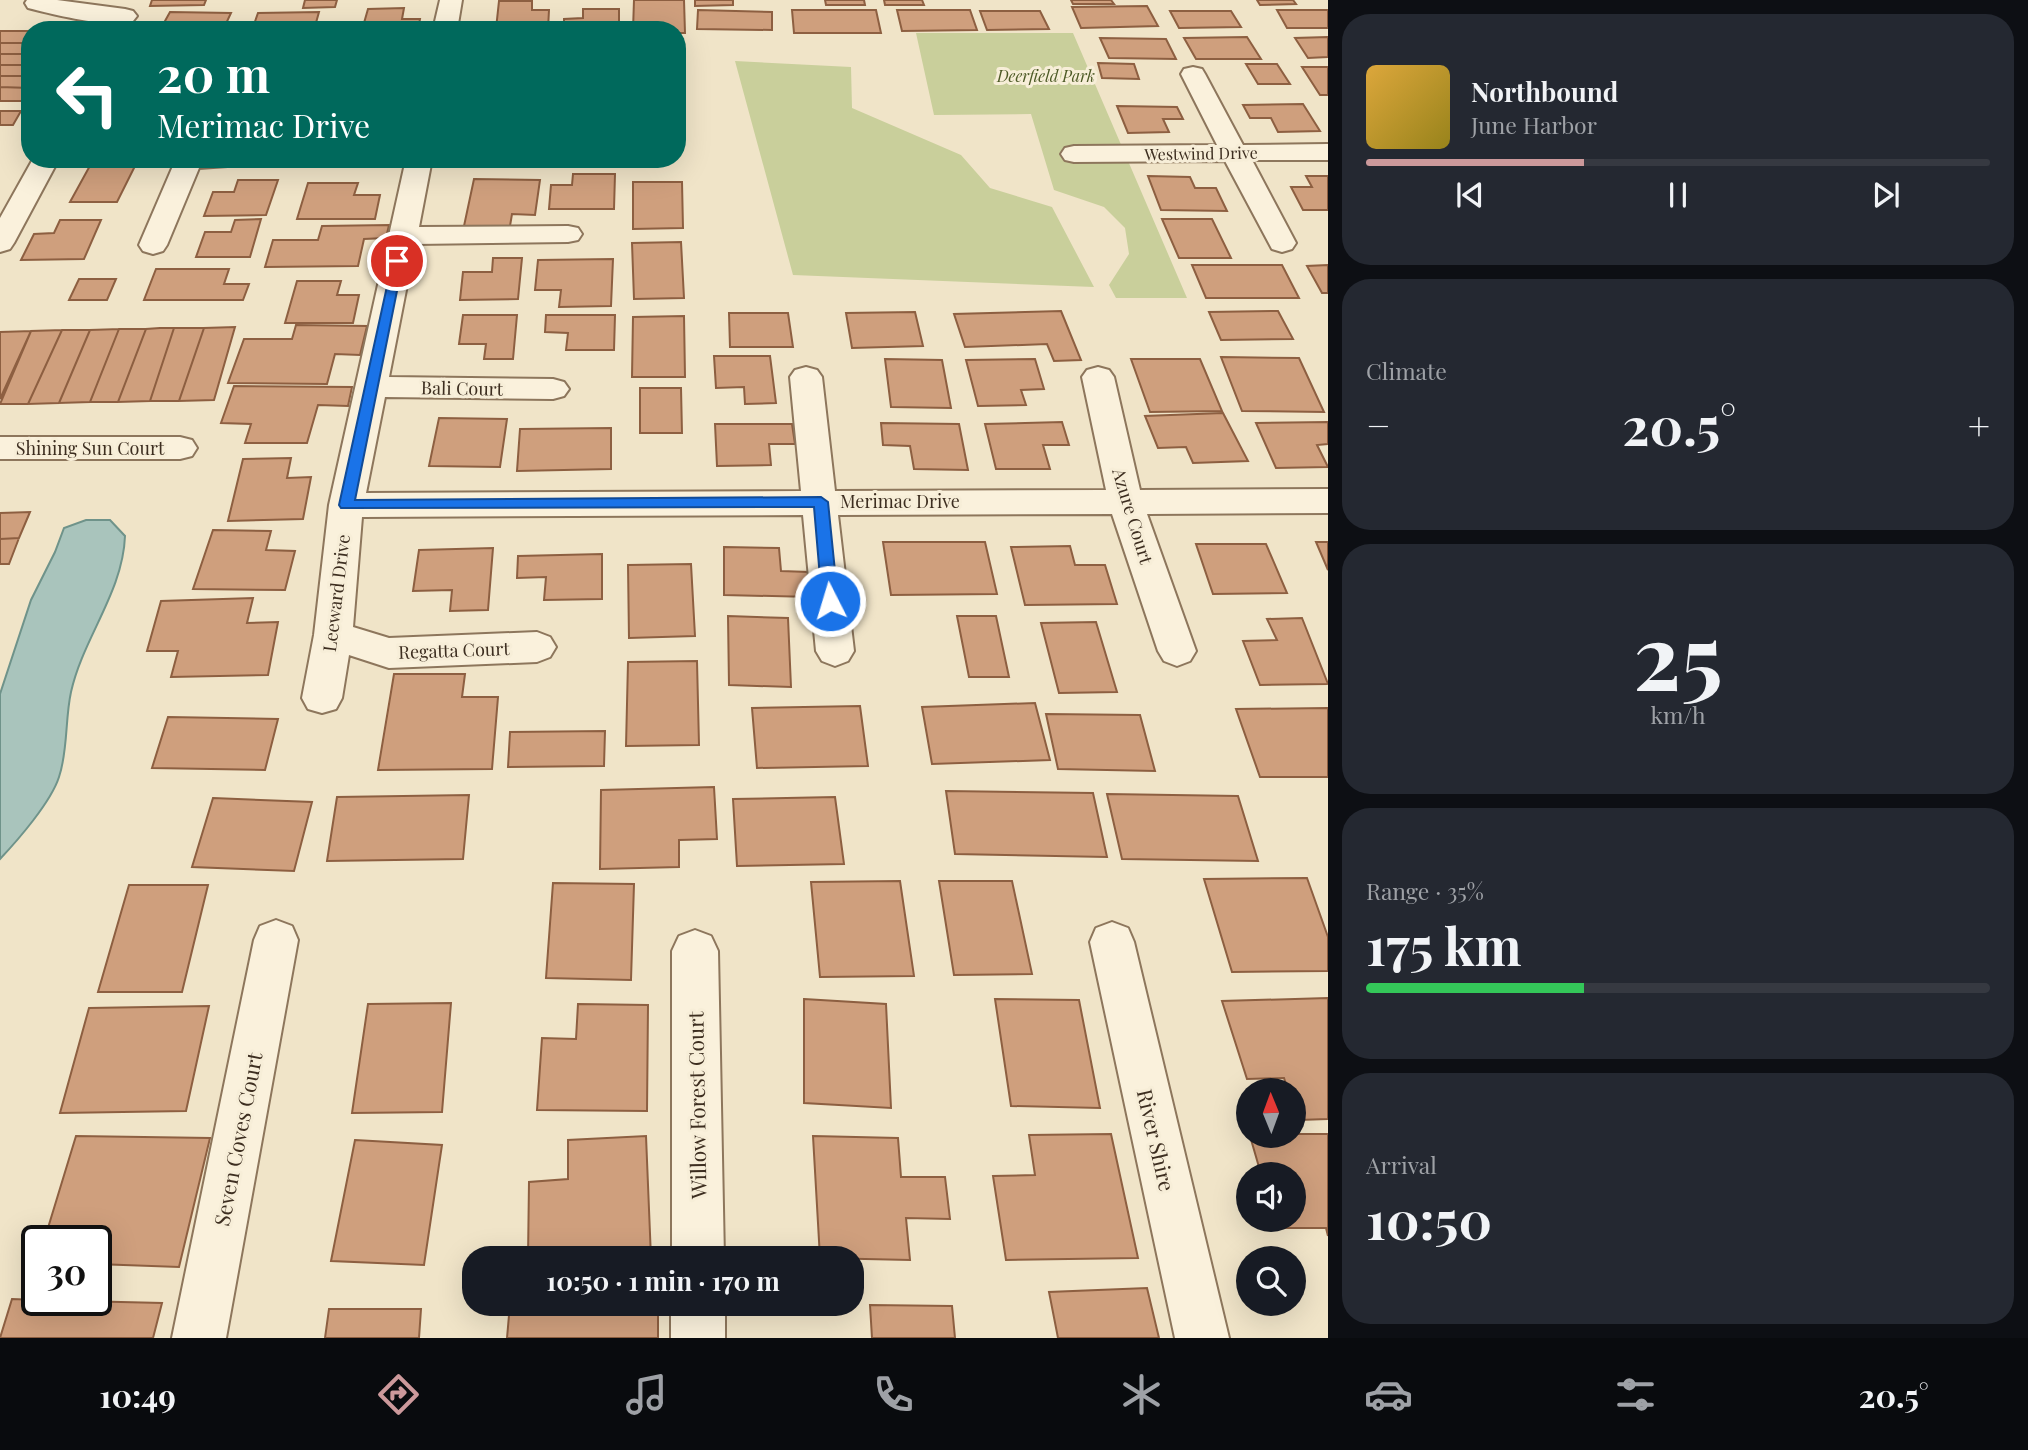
<!DOCTYPE html>
<meta charset="utf-8">
<style>
:root{--surface:#171b24;--page:#242831;--text:#f1f3f6;--muted:#9ea1a6;--line:#363941;--accent:#cc999b}
body{margin:0;font-family:"Playfair Display",serif;background:var(--page);color:var(--text);height:100vh;display:flex;flex-direction:column;font-size:26px;white-space:nowrap}
*{box-sizing:border-box;margin:0}
p{font-size:23px;color:var(--muted)}
.icon{flex:none;width:38px;height:38px;fill:none;stroke:currentColor;stroke-width:2;stroke-linecap:round;stroke-linejoin:round}
.map{position:relative;flex:1;overflow:hidden}
.panel{display:flex;flex-direction:column;gap:14px;padding:14px;background:#0d0f14;width:700px}
.panel>*{flex:none}
.top-card{position:absolute;left:21px;top:21px;width:665px;height:147px;border-radius:28px;box-shadow:0 7px 28px #0002;background:#00695c;color:#fff;overflow:hidden}
.needle{width:46px;rotate:359deg}
.fabs{position:absolute;left:1236px;top:1078px;display:grid;gap:14px}
.fabs a{display:grid;place-items:center;width:70px;height:70px;border-radius:50%;background:var(--surface);box-shadow:0 7px 28px #0002;font-size:35px}
.speed{position:absolute;left:21px;top:1225px;display:flex;gap:14px;font-size:35px;font-weight:700;text-align:center}
.speed>*{display:grid;place-content:center;width:91px;height:91px;border-radius:50%;background:var(--surface);box-shadow:0 7px 28px #0002;line-height:1}
.speed .limit{border:4px solid #111;border-radius:10px;background:#fff;color:#111}
.pin{position:absolute;display:grid;place-items:center;width:60px;height:60px;color:#fff;margin:-30px;border:4px solid #fff;border-radius:50%;box-shadow:0 2px 7px #0007}
.me{position:absolute;width:77px;margin:-38px;rotate:355deg;stroke-linejoin:round;filter:drop-shadow(0 0 5px #0008)}
.turn{display:flex;align-items:center;gap:24px;height:147px;padding:0 21px;font-size:32px}
.turn .icon{width:91px;height:91px;stroke-width:2.5}
.turn b{display:block;font-size:49px;line-height:60px}
.big{font-size:52px;font-weight:700;line-height:1.1}
.panel .card{flex:1;display:flex;flex-direction:column;justify-content:center;gap:10px;min-width:0;padding:0 24px;border-radius:28px;background:var(--page)}
.panel .dial{align-items:center;gap:0}
.dial b{font-size:91px;line-height:1}
.song{display:flex;align-items:center;gap:21px}
.cover{width:84px;height:84px;border-radius:10px;background:linear-gradient(135deg,hsl(40 70% 55%),hsl(50 70% 35%))}
.played{height:7px;border-radius:4px;background:linear-gradient(90deg,var(--accent) 35%,var(--line) 35%)}
.keys{display:flex;justify-content:space-around;direction:ltr}
.heat{display:flex;justify-content:space-between;align-items:center;font-size:38px;direction:ltr}
.charge{height:10px;border-radius:5px;background:linear-gradient(90deg,#34c759 35%,var(--line) 0)}
.trip{position:absolute;left:462px;top:1246px;width:402px;height:70px;border-radius:28px;background:var(--surface);box-shadow:0 7px 28px #0002;font-weight:700;line-height:70px;text-align:center}
.dock{display:flex;height:112px;justify-content:space-around;align-items:center;background:#090b0e;color:var(--muted)}
.dock .icon{width:49px;height:49px}
.dock .on{color:var(--accent)}
.dock b{font-size:32px;color:var(--text)}
main{display:flex;flex:1;min-height:0}
.map>svg:first-child{display:block}
.green{fill:#c9cf9b}
.water{fill:#a9c4bc;stroke:#6f938a;stroke-width:2}
.building{fill:#cf9f7d;stroke:#8d5f41;stroke-width:2}
.lines{fill:none;stroke-linecap:round;stroke-linejoin:round}
.minor-casing{stroke:#8d765c;stroke-width:4}
.minor{fill:#faf1dc;fill-rule:evenodd}
.route{fill:#1a73e8;stroke:#114b97;stroke-width:2}
.labels{text-anchor:middle;dominant-baseline:central;stroke-width:6;stroke-linejoin:round;paint-order:stroke}
.far-park-label{font-size:16px;font-style:italic;fill:#4d5a26;stroke:#f7eed8}
.far-street-label{font-size:16px;fill:#3d2e20;stroke:#f7eed8}
.street-label{font-size:18px;fill:#3d2e20;stroke:#f7eed8}
.near-street-label{font-size:21px;fill:#3d2e20;stroke:#f7eed8}
</style>
<main>
<div class="map">
<svg width="1328" height="1338" viewBox="0 0 1328 1338">
<rect width="100%" height="100%" fill="#f0e4c8"/>
<path class="green" d="M916,33H1073L1187,298H1116L1109,285L1129,254L1125,228L1104,207L1054,190L1031,114L934,115Z
M735,61L851,67L852,108L961,155L990,188L1052,207L1094,287L793,275Z"/>
<path class="water" d="M86,520H110L125,536C123,592 83,638 71,692C65,719 68,751 59,777C51,802 18,840 0,859V694L31,600L55,552L64,528Z"/>
<path class="building" d="M152,0H206L204,5L150,6Z
M305,0H337L335,7L303,8Z
M634,0H684L685,33H677V30H633Z
M695,0H733V5L695,6Z
M825,0H864L865,5H826Z
M884,0H922L924,5H885Z
M1071,0H1111L1114,4H1073Z
M1257,0H1293L1296,4L1260,5Z
M499,1H532V10H549L548,29H496Z
M1147,6L1158,26L1081,28L1072,7Z
M404,8L402,19H420L418,30H362L368,9Z
M583,9H619V28H564V19L583,18Z
M698,10L772,12V30L697,29Z
M792,10H876L881,33H794Z
M897,10H970L977,30L902,31Z
M1277,10H1328V28H1287Z
M980,11H1040L1049,29L987,30Z
M1170,11H1231L1241,27L1179,28Z
M170,12L231,13L223,30H160Z
M319,12L314,30H252L258,13Z
M0,31H30V43H0Z
M1247,37L1261,59H1196L1184,38Z
M1328,37V57L1308,58L1295,38Z
M1100,38L1166,39L1176,59L1109,58Z
M0,43H30V54H0Z
M0,54H30V65H0Z
M1098,63L1134,64L1139,79L1102,78Z
M1246,64H1277L1290,84H1258Z
M0,65H30V76H0Z
M1302,67H1328V95H1320Z
M0,76H30V88L0,87Z
M0,87L30,88V99L28,101H0Z
M1303,104L1320,131L1278,132L1271,118H1250L1243,105Z
M1117,106L1177,107L1183,119H1163L1169,132L1128,133Z
M0,111H21L13,125H0Z
M92,162H137L117,202H70Z
M573,174H615L614,209H549L551,185H572Z
M1148,176L1190,177L1195,188H1216L1227,211L1161,210Z
M1306,176H1328V210H1303L1291,187H1312Z
M474,179L540,180L535,215L512,214L510,226H464Z
M238,180H278L266,215L204,216L213,192H234Z
M633,182H682L683,228L633,229Z
M308,183H358L354,195H380L375,219H297Z
M261,219L250,257H196L205,232H231L235,220Z
M1162,219H1212L1231,258H1179Z
M60,220H101L84,259L21,260L34,234L54,233Z
M389,225L386,238L364,239L358,266L265,267L273,240H318L322,226Z
M681,242L684,298L634,299L632,243Z
M493,258H522L518,299L460,300L463,272H492Z
M613,259L611,306L559,307L561,290H535L538,260Z
M1192,265H1282L1299,298H1206Z
M1328,265V293H1322L1307,266Z
M156,269H229L224,284H249L243,300H144Z
M79,279H116L107,300H69Z
M297,281H341L337,295H359L353,323H285Z
M1061,311L1081,360L1054,361L1047,344L965,347L954,314Z
M1278,311L1293,339L1221,340L1209,312Z
M915,312L923,346L852,348L846,313Z
M729,313H788L793,347H730Z
M463,315H517L513,359H484L486,344H459Z
M546,315H615L614,350H566L568,333L545,332Z
M684,316L685,377H632L633,317Z
M296,325L367,326L360,355L335,354L327,384L228,383L244,339H292Z
M235,327L214,400L179,401L204,328Z
M160,328H174L150,401L118,402L146,329Z
M174,328H204L179,401H150Z
M119,329L90,402L59,403L90,330Z
M119,329H146L118,402H90Z
M62,330L28,404H0L31,331Z
M62,330H90L59,403L28,404Z
M31,331L0,399V332Z
M714,356H770L776,403L745,404L744,387L716,388Z
M1221,357L1299,358L1324,412L1242,411Z
M885,359L942,360L951,408L891,407Z
M1035,359L1044,389L1021,390L1026,405L978,406L966,360Z
M1131,359H1200L1222,411L1150,412Z
M234,386L352,387L348,406L318,405L307,443H245L251,424L221,423Z
M640,388H681L682,433H640Z
M1223,413L1248,461L1193,463L1186,447L1158,448L1145,416Z
M439,418L507,419L500,467L429,466Z
M1062,422L1069,445H1043L1050,469H996L985,424Z
M1328,422V444L1317,445L1328,467L1276,468L1256,423Z
M881,423L959,424L968,470L914,469L910,446L883,445Z
M715,424H792L795,444H769L771,465L717,466Z
M611,428V469L517,471L520,429Z
M291,458L287,478L311,477L303,519L228,521L243,459Z
M30,512L19,538L0,539V513Z
M213,530L271,531L266,550L295,551L285,590L193,589Z
M19,538L9,564H0V539Z
M883,542H985L997,594L891,595Z
M1316,542H1328V570Z
M1196,544H1266L1287,593L1213,594Z
M1070,546L1075,565H1105L1117,604L1025,605L1011,547Z
M724,547L779,548L781,571L809,572L811,597L724,595Z
M493,548L488,610L450,611L452,590L413,591L419,550Z
M602,554V599L544,600L546,577L517,578L518,556Z
M691,564L695,636L629,638L628,565Z
M253,598L247,623L278,622L268,675L171,677L178,651H147L161,601Z
M728,616L788,618L791,687L729,685Z
M957,616H996L1009,677H969Z
M1302,618L1328,684L1260,685L1243,641L1277,640L1267,619Z
M1096,622L1117,692L1059,693L1041,623Z
M697,661L699,745L626,746L628,662Z
M394,674H465L462,697H498L492,769L378,770Z
M1035,703L1050,760L932,764L922,707Z
M860,706L868,766L757,768L752,708Z
M1328,708V777H1260L1236,709Z
M1046,714L1140,715L1155,771L1058,769Z
M168,717L278,719L265,770L152,768Z
M605,731L604,766L508,767L510,732Z
M714,787L717,839L679,840V867L600,869L601,790Z
M946,791L1093,793L1107,857L955,854Z
M1107,794L1238,796L1258,861L1122,859Z
M469,795L463,859L327,861L337,797Z
M835,797L844,864L737,866L733,799Z
M213,798L312,802L294,871L192,867Z
M1307,878L1328,937V971L1232,972L1204,879Z
M900,881L914,976L820,977L811,882Z
M939,881H1012L1032,974L954,975Z
M553,883L634,884L631,980L546,978Z
M129,885H208L182,992H98Z
M1328,998V1119L1299,1120L1293,1105V1090H1288L1284,1078L1247,1079L1222,1001Z
M804,999L886,1004L891,1108L804,1103Z
M995,999L1079,1000L1100,1108L1011,1106Z
M451,1003L442,1112L352,1113L368,1004Z
M578,1004L648,1005L647,1111L537,1110L542,1038L576,1039Z
M209,1006L186,1111L60,1113L89,1008Z
M1111,1134L1138,1258L1006,1260L993,1176L1035,1175L1029,1135Z
M1293,1134H1328V1236L1326,1228H1277L1274,1220H1293V1174H1261L1250,1136Z
M76,1136L210,1138L179,1267L96,1264V1241H44Z
M646,1136L651,1258H528L529,1182L568,1179V1140Z
M813,1136L898,1138L901,1177H945L950,1219L906,1218L910,1260L820,1258Z
M355,1140L442,1145L424,1265L331,1261Z
M1147,1288L1159,1338H1058L1049,1292Z
M12,1299L37,1300L162,1303L153,1338H0Z
M510,1304L658,1307V1338H507Z
M870,1305L952,1306L955,1338H872Z
M329,1309H421L419,1338H325Z"/>
<g class="lines">
<g class="minor-casing">
<path id="minor" d="M27,0H57L125,9L133,11L137,16L133,21C106,28 56,15 28,8L25,3Z
M440,0H462L457,30H433Z
M1193,67L1202,69L1205,74L1243,145L1328,144V160H1252L1296,243L1292,249L1282,252L1272,249L1225,161L1074,162L1065,160L1061,154L1065,148L1074,146L1217,145L1181,74L1184,69Z
M33,159H59L14,243L10,249L0,252V218Z
M176,159H246L242,165L199,168L167,245L163,251L153,254L143,251L139,245Z
M406,159H432L419,227L568,226L578,228L582,234L578,240L568,242L415,244L389,377L553,379L564,382L569,389L564,396L553,399L385,397L366,493L801,491L790,377L795,370L806,367L817,370L822,377L835,491L1106,490L1082,377L1087,370L1098,367L1109,370L1114,377L1140,490L1328,489V513L1147,514L1196,651L1190,661L1177,666L1164,661L1158,651L1112,514L838,515L854,651L848,661L835,666L822,661L816,651L803,515L362,517L353,627L389,638L537,632L550,637L556,647L550,657L537,662L389,668L349,655L342,698L336,709L322,713L308,709L302,698L314,635L329,505Z
M0,437H180L192,440L197,448L192,456L180,459H0Z
M276,920L292,926L298,940L226,1338H172L254,940L260,926Z
M1112,922L1128,928L1134,942L1229,1338H1175L1090,942L1096,928Z
M695,930L711,936L718,951L724,1258H672V951L679,936Z
M671,1304H725V1338H671Z"/>
</g>
<use href="#minor" class="minor"/>
</g>
<path class="route" d="M393,259L403,261L355,500L821,497L828,502L838,601L835,605H825L822,601L814,507L341,508L339,505Z"/>
<g class="labels">
<g class="far-park-label">
<text x="1046" y="75">Deerfield Park</text>
</g>
<g class="far-street-label">
<text transform="translate(1201 153) rotate(-1)">Westwind Drive</text>
</g>
<g class="street-label">
<text transform="translate(462 388) rotate(1)">Bali Court</text>
<text x="90" y="448">Shining Sun Court</text>
<text x="900" y="501">Merimac Drive</text>
<text transform="translate(1133 516) rotate(73)">Azure Court</text>
<text transform="translate(336 593) rotate(-83)">Leeward Drive</text>
<text transform="translate(454 650) rotate(-2)">Regatta Court</text>
</g>
<g class="near-street-label">
<text transform="translate(696 1105) rotate(-91)">Willow Forest Court</text>
<text transform="translate(237 1139) rotate(-79)">Seven Coves Court</text>
<text transform="translate(1157 1140) rotate(77)">River Shire</text>
</g>
</g>
</svg>
<div class="fabs">
<a><svg class="needle" viewBox="-14 -14 28 28"><path d="M0-13l5 13h-10z" fill="#e53935"/><path d="M0 13l5-13h-10z" fill="#9ea1a6"/></svg></a>
<a><svg class="icon" aria-label="sound" viewBox="0 0 24 24"><path d="M4 9h4l5-4v14l-5-4H4zM17 9q2 3 0 6"/></svg></a>
<a><svg class="icon" aria-label="search" viewBox="0 0 24 24"><circle cx="10" cy="10" r="6"/><path d="M15 15l6 6"/></svg></a>
</div>
<div class="speed"><div class="limit">30</div></div>
<div class="pin" style="left:397px;top:261px;background:#d93025"><svg class="icon" aria-label="arrive" viewBox="0 0 24 24"><path d="M6 21V4h12l-3 4 3 4H6"/></svg></div>
<svg class="me" style="left:830px;top:601px" viewBox="-20 -20 40 40"><circle r="17" fill="#1a73e8" stroke="#fff" stroke-width="3"/><path d="M0-11L8 9 0 5-8 9z" fill="#fff"/></svg>
<div class="trip">10:50 · 1 min · 170 m</div>
<div class="top-card">
<div class="turn"><svg class="icon" aria-label="left" viewBox="0 0 24 24"><path d="M17 20v-9H6M10 6l-5 5 5 5"/></svg><div><b>20 m</b>Merimac Drive</div></div>
</div>
</div>
<section class="panel">
<div class="card">
<div class="song"><i class="cover"></i><div><b>Northbound</b><p>June Harbor</p></div></div>
<div class="played"></div>
<div class="keys"><svg class="icon" aria-label="previous" viewBox="0 0 24 24"><path d="M18 5L8 12l10 7zM5 5v14"/></svg><svg class="icon" aria-label="pause" viewBox="0 0 24 24"><path d="M8 5v14M16 5v14"/></svg><svg class="icon" aria-label="next" viewBox="0 0 24 24"><path d="M6 5l10 7-10 7zM19 5v14"/></svg></div>
</div>
<div class="card"><p>Climate</p>
<div class="heat"><a>−</a><b class="big">20.5°</b><a>+</a></div>
</div>
<div class="card dial"><b>25</b><p>km/h</p></div>
<div class="card"><p>Range · 35%</p><b class="big">175 km</b><div class="charge"></div></div>
<div class="card"><p>Arrival</p><b class="big">10:50</b></div>
</section>
</main>
<nav class="dock">
<b>10:49</b>
<svg class="icon on" aria-label="directions" viewBox="0 0 24 24"><path d="M12 3l9 9-9 9-9-9zM9 14v-3h6M13 9l2 2-2 2"/></svg>
<svg class="icon" aria-label="music" viewBox="0 0 24 24"><path d="M9 18V5l10-2v13"/><circle cx="6" cy="18" r="3"/><circle cx="16" cy="16" r="3"/></svg>
<svg class="icon" aria-label="phone" viewBox="0 0 24 24"><path d="M5 4h4l2 5-3 2q2 4 5 5l2-3 5 2v4C11 20 4 13 5 4z"/></svg>
<svg class="icon" aria-label="climate" viewBox="0 0 24 24"><path d="M12 3v18M4 7l16 10M4 17L20 7"/></svg>
<svg class="icon" aria-label="car" viewBox="0 0 24 24"><path d="M5 17H2v-5l4-1 3-4h7l3 4 3 1v5h-3M9 17h6M6 11h13"/><circle cx="7" cy="17" r="2"/><circle cx="17" cy="17" r="2"/></svg>
<svg class="icon" aria-label="filters" viewBox="0 0 24 24"><path d="M4 7h16M4 17h16"/><circle cx="9" cy="7" r="2"/><circle cx="15" cy="17" r="2"/></svg>
<b>20.5°</b>
</nav>
